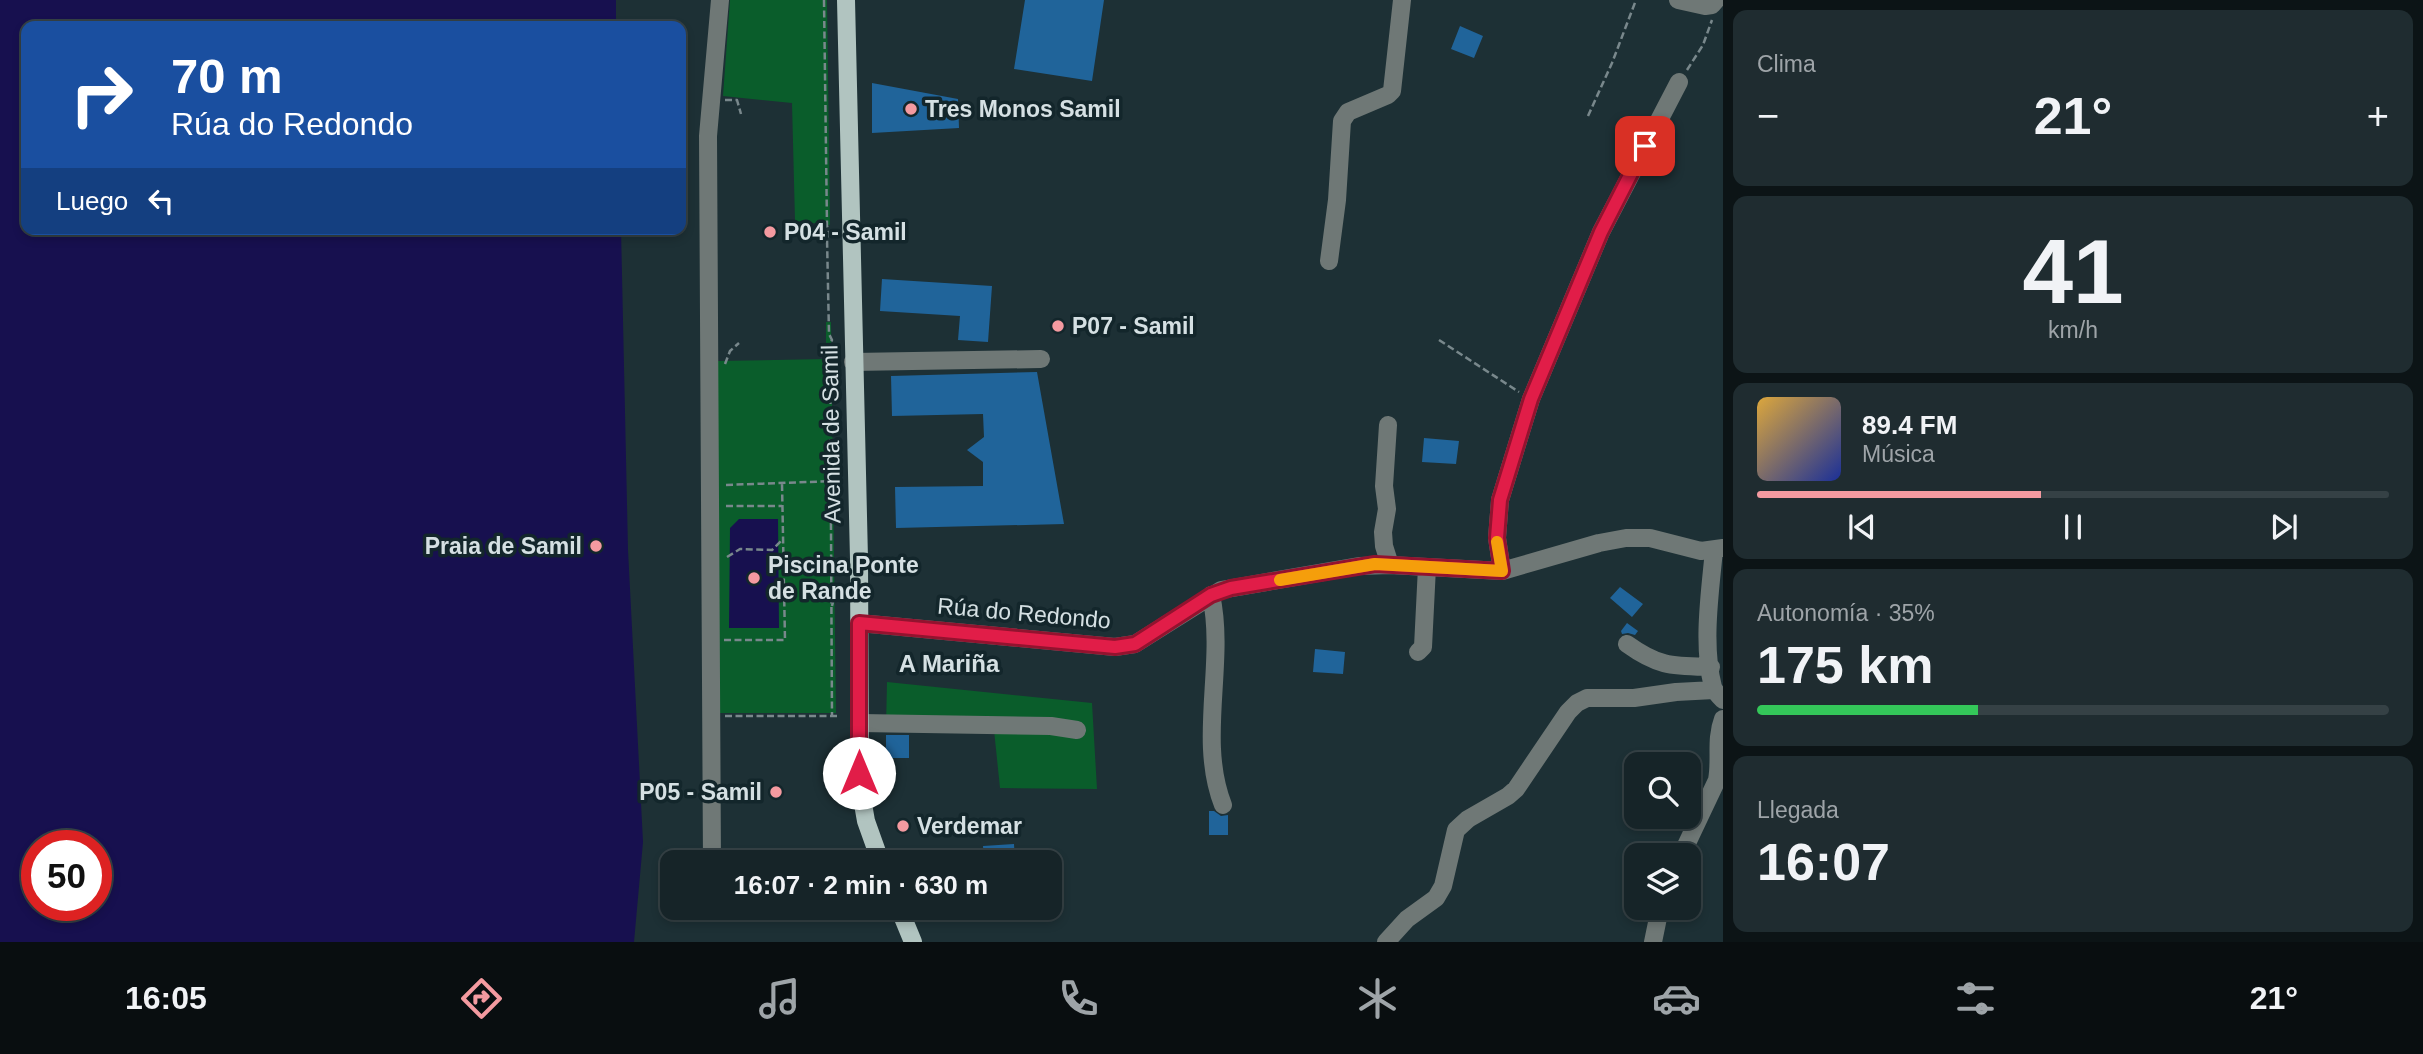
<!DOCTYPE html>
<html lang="es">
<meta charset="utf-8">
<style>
:root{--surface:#162428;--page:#1f2c30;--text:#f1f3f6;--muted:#9ea4a8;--line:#354145;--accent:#f49aa0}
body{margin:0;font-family:Arial,sans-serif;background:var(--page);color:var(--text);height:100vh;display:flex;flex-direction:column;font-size:26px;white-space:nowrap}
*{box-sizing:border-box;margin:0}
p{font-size:23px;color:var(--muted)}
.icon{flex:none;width:38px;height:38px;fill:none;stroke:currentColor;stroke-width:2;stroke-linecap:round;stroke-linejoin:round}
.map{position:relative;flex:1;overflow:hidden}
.drawer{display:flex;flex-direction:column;gap:10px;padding:10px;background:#0c1416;width:700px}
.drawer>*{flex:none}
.banner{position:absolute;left:21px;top:21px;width:665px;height:214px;border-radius:14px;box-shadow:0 4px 10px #0003,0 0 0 2px var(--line);background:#1a4fa0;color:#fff;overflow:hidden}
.fabs{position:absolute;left:1624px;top:752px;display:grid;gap:14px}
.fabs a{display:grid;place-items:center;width:77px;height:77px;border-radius:14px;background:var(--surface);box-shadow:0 4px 10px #0003,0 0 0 2px var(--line);font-size:35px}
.speed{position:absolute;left:21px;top:830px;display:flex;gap:14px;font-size:35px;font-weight:700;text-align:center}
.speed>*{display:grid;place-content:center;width:91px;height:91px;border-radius:50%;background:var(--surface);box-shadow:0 4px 10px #0003,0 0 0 2px var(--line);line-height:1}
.speed .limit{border:10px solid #d22;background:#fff;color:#111}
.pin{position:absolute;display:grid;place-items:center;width:60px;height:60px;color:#fff;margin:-30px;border-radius:14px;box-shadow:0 4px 10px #0006}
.me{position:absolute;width:77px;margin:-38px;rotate:0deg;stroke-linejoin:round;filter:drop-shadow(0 0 5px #0008)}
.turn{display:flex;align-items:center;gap:24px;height:147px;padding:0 35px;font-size:32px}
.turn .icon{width:91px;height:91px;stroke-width:2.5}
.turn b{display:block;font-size:49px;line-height:60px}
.then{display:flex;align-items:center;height:66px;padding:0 35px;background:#0003;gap:14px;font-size:26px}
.big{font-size:52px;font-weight:700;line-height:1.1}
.drawer .widget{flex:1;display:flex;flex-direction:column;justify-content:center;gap:10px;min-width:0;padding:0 24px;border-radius:14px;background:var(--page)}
.drawer .dial{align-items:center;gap:0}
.dial b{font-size:91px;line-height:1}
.song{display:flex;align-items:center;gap:21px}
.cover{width:84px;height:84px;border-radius:10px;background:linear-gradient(135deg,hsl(40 70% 55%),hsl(230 70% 35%))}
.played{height:7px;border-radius:4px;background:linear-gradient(90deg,var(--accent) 45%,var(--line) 45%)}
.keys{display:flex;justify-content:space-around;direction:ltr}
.heat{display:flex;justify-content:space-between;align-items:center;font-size:38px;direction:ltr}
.charge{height:10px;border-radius:5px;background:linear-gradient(90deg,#34c759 35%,var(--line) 0)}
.trip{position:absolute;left:660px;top:850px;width:402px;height:70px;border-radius:14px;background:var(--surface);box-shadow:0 4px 10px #0003,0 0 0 2px var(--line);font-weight:700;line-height:70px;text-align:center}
.dock{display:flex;height:112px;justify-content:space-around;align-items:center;background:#090e10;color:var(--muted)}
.dock .icon{width:49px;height:49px}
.dock .current{color:var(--accent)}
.dock b{font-size:32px;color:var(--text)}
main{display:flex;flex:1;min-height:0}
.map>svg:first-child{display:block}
.green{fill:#0a5d2b}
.water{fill:#17104f;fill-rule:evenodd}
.building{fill:#20649a}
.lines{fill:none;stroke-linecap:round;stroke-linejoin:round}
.path{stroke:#79888c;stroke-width:2.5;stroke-dasharray:7 3.5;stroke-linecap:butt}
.minor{stroke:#6f7876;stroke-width:18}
.major{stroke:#b1c4c0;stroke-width:18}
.route-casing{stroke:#92132f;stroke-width:18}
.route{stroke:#e11d48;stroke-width:12}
.slow{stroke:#f59e0b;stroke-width:12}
.poi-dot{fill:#f49aa0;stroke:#13262b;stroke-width:2.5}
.labels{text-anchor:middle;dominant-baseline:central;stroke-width:7;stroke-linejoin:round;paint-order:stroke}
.poi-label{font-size:23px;font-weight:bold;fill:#d5e0e3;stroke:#13262b;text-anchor:start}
.street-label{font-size:23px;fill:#d5e0e3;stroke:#13262b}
.neighbourhood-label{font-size:24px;font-weight:bold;fill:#d5e0e3;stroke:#13262b}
</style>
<main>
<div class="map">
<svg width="1723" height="942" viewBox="0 0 1723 942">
<rect width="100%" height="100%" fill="#1d3035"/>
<path class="green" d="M730,0H827L830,225L795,221L792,103L723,96Z
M826,322H831L836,713H719L716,361L826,359Z
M887,682L1092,703L1097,789L1000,788L994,730L886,727Z"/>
<path class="water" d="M0,0H616V26H26V229H621L628,550L643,842L634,942H0ZM37,845H96V905H37Z
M739,519H778L779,628H729L730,528Z"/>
<path class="building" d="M1025,0H1104L1092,81L1014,69Z
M1460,26L1483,36L1474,58L1451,49Z
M872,83L958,99L959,128L872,133Z
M882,279L992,286L988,342L958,340L960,316L880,311Z
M1037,372L1064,524L896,528L895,487L983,486V462L967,450L984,437L983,414L892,416L891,376Z
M1424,438L1459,441L1456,464L1422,462Z
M1620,587L1643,604L1632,617L1610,598Z
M1627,623L1638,631L1635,635L1628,633L1622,634L1621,631Z
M1315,649L1345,652L1343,674L1313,672Z
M886,735H909V758H886Z
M1209,811H1214L1221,816L1228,815V835H1209Z
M1014,844L1015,863H984L983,846Z"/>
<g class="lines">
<path class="path" d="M824,0L827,226L829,233L827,238L829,334L832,340L830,344L832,716
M1687,70L1703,45L1712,20
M725,100H737L741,114
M1588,116L1612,63L1636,0
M1439,340L1519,392
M725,364L730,351L739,343
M726,485L837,481
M726,506H782
M727,557L740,549L772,550L783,539
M832,606L834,598L832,590
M724,640H785L782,483
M725,716H837"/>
<path class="minor" d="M1678,0L1705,6L1712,5L1716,0
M1329,261L1337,200L1342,121L1348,112L1388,95L1392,91L1402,0
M853,362L1041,359
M1388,425L1384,486L1387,509L1383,532L1384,546L1390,565
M1714,550C1710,593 1702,645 1713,687C1715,692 1719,696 1723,700
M1502,571L1497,538L1500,500L1531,399L1601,232L1679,82
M1211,595C1226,663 1197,739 1223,805
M859,623L1115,647L1135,644L1221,590L1359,566L1390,565L1502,571L1599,543L1626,538H1650L1701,551L1723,548
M1627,644C1659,667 1672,666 1711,667
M1418,652L1423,647L1427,567
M860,723L1051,726L1077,730
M1681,856L1717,780C1721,759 1715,740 1723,719
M712,863L708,136L720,0
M1386,942L1407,919L1436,898L1443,886L1456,830L1468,819L1508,796L1516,789L1568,712L1577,703L1587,698H1634L1676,692L1714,690
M1653,942L1660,908"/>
<path class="major" d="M846,0L859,559L860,787L866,821L881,863
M899,908L913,942"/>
</g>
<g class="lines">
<g class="route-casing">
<path id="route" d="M859,773V623L1115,647L1135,644L1211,595L1231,588L1375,564L1502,571L1497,538L1500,500L1531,399L1601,232L1645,146"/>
</g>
<use href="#route" class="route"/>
<path class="slow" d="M1280,580L1375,564L1502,571L1497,542"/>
</g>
<g class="poi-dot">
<circle cx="911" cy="109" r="7"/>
<circle cx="770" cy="232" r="7"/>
<circle cx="1058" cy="326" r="7"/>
<circle cx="596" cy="546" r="7"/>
<circle cx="754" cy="578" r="7"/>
<circle cx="776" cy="792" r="7"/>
<circle cx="903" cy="826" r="7"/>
</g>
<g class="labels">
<g class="poi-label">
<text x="925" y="109">Tres Monos Samil</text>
<text x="784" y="232">P04 - Samil</text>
<text x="1072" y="326">P07 - Samil</text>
<text x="582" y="546" text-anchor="end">Praia de Samil</text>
<text x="768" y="565">Piscina Ponte<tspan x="768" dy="26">de Rande</tspan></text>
<text x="762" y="792" text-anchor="end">P05 - Samil</text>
<text x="917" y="826">Verdemar</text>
</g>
<g class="street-label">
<text transform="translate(831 434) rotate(-91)">Avenida de Samil</text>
<text transform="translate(1024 613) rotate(5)">Rúa do Redondo</text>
</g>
<g class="neighbourhood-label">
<text x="949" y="663">A Mariña</text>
</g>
</g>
</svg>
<div class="fabs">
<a><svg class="icon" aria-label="search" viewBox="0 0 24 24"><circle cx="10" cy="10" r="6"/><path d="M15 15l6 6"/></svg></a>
<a><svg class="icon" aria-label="layers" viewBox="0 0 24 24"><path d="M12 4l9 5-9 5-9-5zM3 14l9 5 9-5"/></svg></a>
</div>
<div class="speed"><div class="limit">50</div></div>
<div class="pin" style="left:1645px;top:146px;background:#d93025"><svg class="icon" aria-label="arrive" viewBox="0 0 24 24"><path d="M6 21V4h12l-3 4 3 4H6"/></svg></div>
<svg class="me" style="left:859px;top:773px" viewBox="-20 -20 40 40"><circle r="19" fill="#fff"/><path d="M0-13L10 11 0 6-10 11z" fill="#e11d48"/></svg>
<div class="trip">16:07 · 2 min · 630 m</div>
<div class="banner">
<div class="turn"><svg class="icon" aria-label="right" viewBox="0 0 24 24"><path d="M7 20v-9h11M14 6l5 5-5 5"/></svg><div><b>70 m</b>Rúa do Redondo</div></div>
<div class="then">Luego<svg class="icon" aria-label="left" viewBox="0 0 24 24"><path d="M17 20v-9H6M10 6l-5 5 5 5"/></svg></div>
</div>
</div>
<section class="drawer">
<div class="widget"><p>Clima</p>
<div class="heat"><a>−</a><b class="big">21°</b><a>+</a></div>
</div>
<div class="widget dial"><b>41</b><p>km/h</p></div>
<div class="widget">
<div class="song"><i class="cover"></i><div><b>89.4 FM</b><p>Música</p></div></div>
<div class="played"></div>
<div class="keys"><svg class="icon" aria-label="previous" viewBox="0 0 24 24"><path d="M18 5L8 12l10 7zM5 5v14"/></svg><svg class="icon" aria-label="pause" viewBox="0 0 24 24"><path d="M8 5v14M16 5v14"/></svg><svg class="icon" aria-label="next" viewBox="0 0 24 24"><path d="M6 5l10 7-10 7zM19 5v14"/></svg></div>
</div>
<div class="widget"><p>Autonomía · 35%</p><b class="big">175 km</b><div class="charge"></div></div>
<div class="widget"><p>Llegada</p><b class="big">16:07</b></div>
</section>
</main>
<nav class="dock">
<b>16:05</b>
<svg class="icon current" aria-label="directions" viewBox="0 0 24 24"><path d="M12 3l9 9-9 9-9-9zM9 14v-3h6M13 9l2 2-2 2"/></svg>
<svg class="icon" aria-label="music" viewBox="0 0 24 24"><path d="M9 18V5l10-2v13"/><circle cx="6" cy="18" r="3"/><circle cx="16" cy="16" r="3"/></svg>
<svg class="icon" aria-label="phone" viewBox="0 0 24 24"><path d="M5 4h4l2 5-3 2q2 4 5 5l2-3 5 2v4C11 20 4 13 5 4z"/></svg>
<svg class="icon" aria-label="climate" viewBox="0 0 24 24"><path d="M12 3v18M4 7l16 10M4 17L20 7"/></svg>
<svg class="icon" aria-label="car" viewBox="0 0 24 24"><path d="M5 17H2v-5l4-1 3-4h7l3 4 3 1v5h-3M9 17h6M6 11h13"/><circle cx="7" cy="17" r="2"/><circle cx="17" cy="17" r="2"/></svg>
<svg class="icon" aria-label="filters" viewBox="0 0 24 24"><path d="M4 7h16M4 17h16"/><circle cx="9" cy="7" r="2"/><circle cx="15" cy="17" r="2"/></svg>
<b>21°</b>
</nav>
